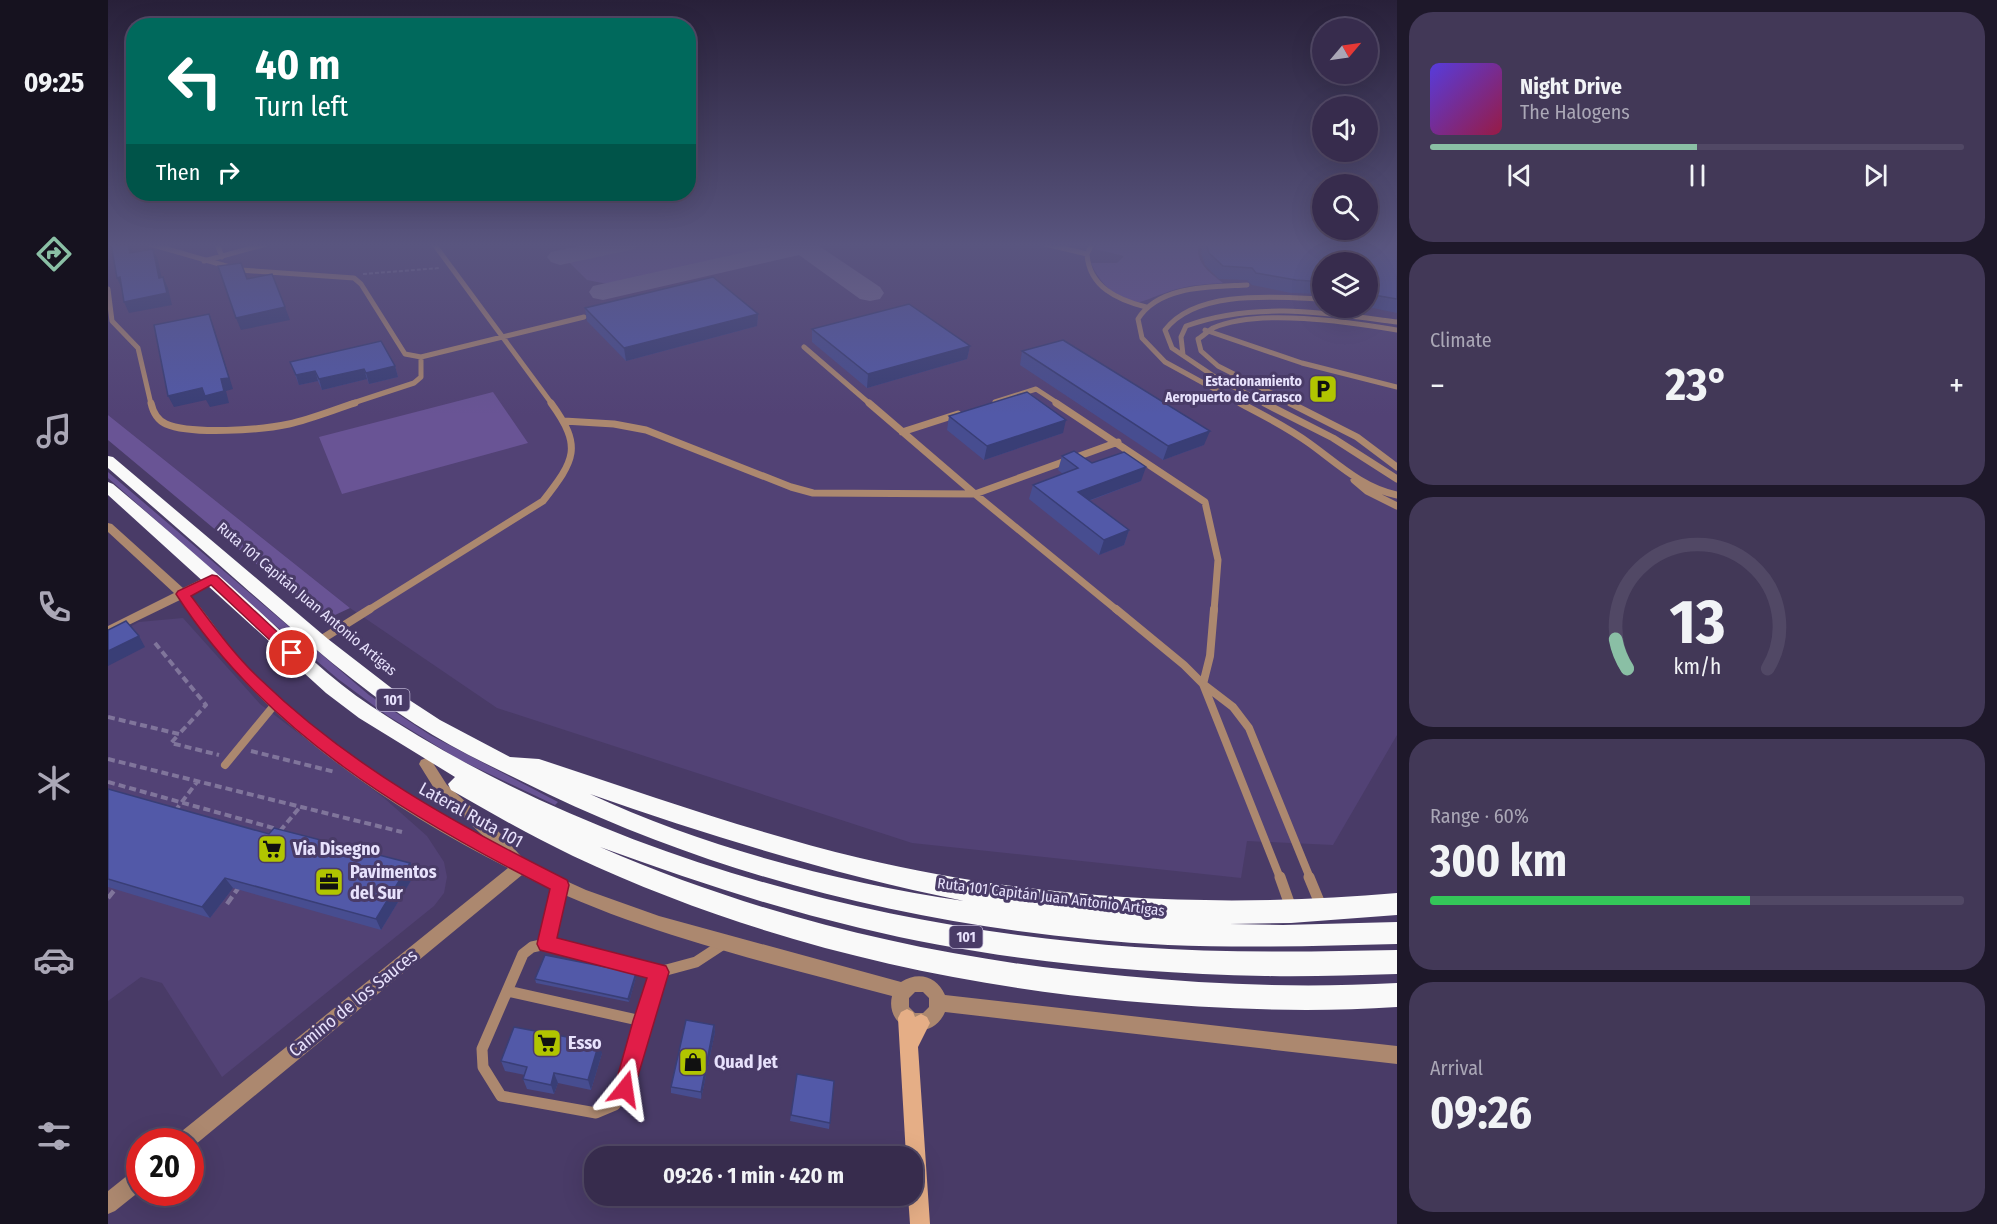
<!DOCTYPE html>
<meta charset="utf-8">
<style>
:root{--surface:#372c4d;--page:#423857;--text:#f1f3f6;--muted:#aaa7b6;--line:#514865;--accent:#8abfa5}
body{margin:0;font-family:"Fira Sans Condensed",sans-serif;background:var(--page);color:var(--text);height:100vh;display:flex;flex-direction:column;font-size:22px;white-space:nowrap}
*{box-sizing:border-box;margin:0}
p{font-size:20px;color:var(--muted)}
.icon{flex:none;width:33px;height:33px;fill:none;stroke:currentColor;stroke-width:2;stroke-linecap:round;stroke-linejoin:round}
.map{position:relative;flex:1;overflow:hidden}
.side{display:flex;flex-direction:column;gap:12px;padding:12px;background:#1e182a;width:600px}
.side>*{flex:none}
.hud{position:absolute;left:18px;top:18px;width:570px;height:183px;border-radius:24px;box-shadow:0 6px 24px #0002,0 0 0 2px var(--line);background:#00695c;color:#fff;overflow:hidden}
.needle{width:39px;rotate:61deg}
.controls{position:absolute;left:1204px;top:18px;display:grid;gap:12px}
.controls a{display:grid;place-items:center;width:66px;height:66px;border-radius:50%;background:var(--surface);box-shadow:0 6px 24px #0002,0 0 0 2px var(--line);font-size:30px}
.speed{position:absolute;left:18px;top:1128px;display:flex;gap:12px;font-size:30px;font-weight:700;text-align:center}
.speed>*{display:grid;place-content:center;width:78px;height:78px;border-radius:50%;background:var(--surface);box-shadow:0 6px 24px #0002,0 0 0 2px var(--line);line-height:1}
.speed .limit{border:9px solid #d22;background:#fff;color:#111}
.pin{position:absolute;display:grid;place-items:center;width:51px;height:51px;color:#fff;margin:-26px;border:3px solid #fff;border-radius:50%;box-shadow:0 2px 6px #0007}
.me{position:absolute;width:66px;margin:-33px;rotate:15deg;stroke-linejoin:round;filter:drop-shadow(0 0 4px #0008)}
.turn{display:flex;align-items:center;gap:21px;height:126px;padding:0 30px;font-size:27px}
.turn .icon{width:78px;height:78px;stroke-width:2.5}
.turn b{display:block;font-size:42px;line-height:51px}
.then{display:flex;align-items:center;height:57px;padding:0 30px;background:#0003;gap:12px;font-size:22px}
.big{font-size:45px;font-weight:700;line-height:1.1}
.side .card{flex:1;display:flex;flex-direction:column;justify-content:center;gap:9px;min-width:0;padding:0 21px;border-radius:24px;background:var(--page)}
.side .dial{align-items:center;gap:0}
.dial svg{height:156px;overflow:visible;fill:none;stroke:var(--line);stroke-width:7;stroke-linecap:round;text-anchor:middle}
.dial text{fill:var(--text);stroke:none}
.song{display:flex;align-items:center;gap:18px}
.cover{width:72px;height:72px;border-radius:9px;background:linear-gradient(135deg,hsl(250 70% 55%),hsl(340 70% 35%))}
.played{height:6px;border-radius:3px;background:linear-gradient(90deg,var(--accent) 50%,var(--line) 50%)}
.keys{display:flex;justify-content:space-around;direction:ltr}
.heat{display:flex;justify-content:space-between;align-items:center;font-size:33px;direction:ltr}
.charge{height:9px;border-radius:4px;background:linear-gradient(90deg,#34c759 60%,var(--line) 0)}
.trip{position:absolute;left:476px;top:1146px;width:339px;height:60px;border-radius:24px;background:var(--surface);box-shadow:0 6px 24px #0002,0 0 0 2px var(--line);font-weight:700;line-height:60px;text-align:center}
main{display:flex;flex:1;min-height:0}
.tab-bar{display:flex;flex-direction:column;width:108px;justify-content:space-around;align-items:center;background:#16121f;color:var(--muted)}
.tab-bar .icon{width:42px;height:42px}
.tab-bar .current{color:var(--accent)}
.tab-bar b{font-size:27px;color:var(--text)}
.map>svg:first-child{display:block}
.built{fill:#524275;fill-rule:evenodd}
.green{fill:#695495}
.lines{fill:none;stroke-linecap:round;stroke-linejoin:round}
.taxiway{fill:#786d94;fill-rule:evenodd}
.path-far2{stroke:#80759b;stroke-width:2;stroke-dasharray:4 2;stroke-linecap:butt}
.path-far1{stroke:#80759b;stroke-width:4;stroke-dasharray:7 4;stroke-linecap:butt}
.path{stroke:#80759b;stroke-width:4.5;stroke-dasharray:9 4.5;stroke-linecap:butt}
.lane-far3{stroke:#ac886f;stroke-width:5}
.lane-far2{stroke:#ac886f;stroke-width:7}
.lane-far1{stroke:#ac886f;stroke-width:8}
.lane{stroke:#ac886f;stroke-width:11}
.street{fill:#ac886f;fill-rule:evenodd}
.secondary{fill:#e5ae86;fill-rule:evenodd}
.highway{fill:#f9f9f9;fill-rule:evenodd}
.wall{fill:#474d90}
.shaded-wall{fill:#393e76}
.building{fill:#5259a8;stroke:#393e76;stroke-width:1.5}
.route{fill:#e11d48;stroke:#92132f;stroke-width:1.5}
.labels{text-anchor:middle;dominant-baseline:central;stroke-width:6;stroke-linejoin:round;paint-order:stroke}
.far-poi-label{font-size:14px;font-weight:bold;fill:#e7e1fc;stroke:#493b67;text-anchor:end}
.shield{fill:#493b67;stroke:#b8afcf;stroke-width:1.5}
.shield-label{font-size:14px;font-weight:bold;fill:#e7e1fc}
.street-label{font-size:15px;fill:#e7e1fc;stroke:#493b67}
.near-street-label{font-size:18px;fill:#e7e1fc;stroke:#493b67}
.near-poi-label{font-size:18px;font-weight:bold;fill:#e7e1fc;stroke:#493b67;text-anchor:start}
</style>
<main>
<nav class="tab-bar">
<b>09:25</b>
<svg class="icon current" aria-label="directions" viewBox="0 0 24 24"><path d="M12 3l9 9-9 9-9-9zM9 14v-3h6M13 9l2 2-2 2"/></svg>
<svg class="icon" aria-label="music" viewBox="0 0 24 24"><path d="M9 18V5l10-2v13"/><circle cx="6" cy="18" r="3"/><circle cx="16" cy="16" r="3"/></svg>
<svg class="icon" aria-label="phone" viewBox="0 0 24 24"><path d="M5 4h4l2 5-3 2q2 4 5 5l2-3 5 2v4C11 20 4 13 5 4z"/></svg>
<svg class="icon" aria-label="climate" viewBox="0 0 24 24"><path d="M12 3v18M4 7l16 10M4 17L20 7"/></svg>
<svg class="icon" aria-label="car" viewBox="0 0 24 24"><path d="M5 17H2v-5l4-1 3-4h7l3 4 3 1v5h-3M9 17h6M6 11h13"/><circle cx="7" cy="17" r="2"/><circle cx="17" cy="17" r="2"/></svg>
<svg class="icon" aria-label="filters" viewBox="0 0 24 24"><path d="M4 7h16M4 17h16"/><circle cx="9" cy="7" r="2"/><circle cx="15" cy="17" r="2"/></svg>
</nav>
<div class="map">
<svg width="1289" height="1224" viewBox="0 0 1289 1224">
<rect width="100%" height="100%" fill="#493b67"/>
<path class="built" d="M0,244H1289V735L1225,845L1139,841L1133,878L804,843L389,708L242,608L0,415ZM1215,262H1260V308H1215Z
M75,618L152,704L276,798L319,836L336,862L339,877L336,893L326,906L114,1077L54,983L33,977L0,1001V638L31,622Z"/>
<path class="green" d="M536,244H664L653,250L500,284L479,280L459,260Z
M990,244H1091C1086,262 1102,273 1115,283C1099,284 1084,285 1069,289C1060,291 1035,302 1031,302C1009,302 991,282 983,263H1009L1016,256L987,249Z
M385,392L420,443L234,494L211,437Z
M0,415L242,608L225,616L213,618L0,440Z
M0,472L261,695L322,735L450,802L447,805L350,759L280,716L230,679L176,633L0,478Z"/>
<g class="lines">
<path class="taxiway" d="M481,244H531L527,249L452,265L443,262L439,257L443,252Z
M673,244H708L772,287L776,293L772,299L762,301L752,299L691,255L495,300L485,298L481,292L485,286Z"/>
<path class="path-far2" d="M255,274L332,268"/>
<path class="path-far1" d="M47,643L98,705L71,734
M0,717L71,734L63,743L111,755
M143,751L227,772
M0,759L294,832
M0,782L169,829
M67,811L89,782
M172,831L192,807
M302,869L324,876"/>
<path class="path" d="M0,898L8,888
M119,904L131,887"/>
<path class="lane-far3" d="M42,244L132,270L246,278L253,284L297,354L313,357L476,317
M109,244L114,257
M326,244L444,404
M937,244L979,254L984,244
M979,254C981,287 1010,300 1038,307
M96,261L158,244
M0,289L4,321L30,348L43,404
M1097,330L1194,363L1289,387
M696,347L762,404
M1075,355L1073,337L1078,326C1146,301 1219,313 1289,322
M887,402L928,389L951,404
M242,404L306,383L313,377V357
M1134,404L1057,362L1034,338L1030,319C1051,285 1103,287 1139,285
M1159,404L1110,379L1064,348L1057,330C1088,289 1168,297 1215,299
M1185,404L1110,366L1093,351L1090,339C1095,336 1100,331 1105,328C1150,308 1241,322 1289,330"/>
<path class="lane-far2" d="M43,403C45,412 49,420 58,424C83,435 154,430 181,424C203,419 225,410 247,403
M761,403L867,494L1010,611
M948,403L1097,502L1110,560L1106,611
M1132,403C1155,415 1179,427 1201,443C1229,463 1254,488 1289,495
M1156,403L1225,438L1289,479
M1182,403L1249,437L1289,467
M456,421L506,424L538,430L683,487L705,493L867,494L1010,442
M794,432L850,414
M1246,480L1259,491L1289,506
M259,611L435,501C467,460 475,447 443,403"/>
<path class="lane-far1" d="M1008,609L1076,665L1095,684L1172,878
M1106,609L1102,656L1095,684L1125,707L1141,728L1202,878
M211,641L262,609
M117,765L168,703"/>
<path class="lane" d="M1172,877L1183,908
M1201,877L1213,906
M438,944L452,885
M438,944L551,972L534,1021L517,1088L507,1105L488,1113L393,1096L375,1067L374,1049L415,954L424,947Z
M551,972L588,962L617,943
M400,991L534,1021"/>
<path class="street" d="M0,523L4,524L75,588L100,576H108L110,579L108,582L82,595C104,620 121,649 145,673C214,745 299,799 386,846L329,793L311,764L313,760L318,758L323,760L339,785L390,831L420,864L434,870L478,890L551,916L793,982C810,971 829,976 837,995L1289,1046V1064L837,1012C823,1045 776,1030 784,996C659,962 531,934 414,875L82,1149V1142H67L69,1135L400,868C305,820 211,759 137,682C113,656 96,625 72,600L0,635V626L66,593L0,532ZM807,992H815L821,998V1007L815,1013H807L801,1007V998Z
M32,1168V1191L7,1211L0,1214V1191L25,1171Z"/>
<path class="secondary" d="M799,1009L805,1012L807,1017L813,1014L819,1017L822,1023L810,1047L822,1224H802L800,1196H804V1156H798L790,1018L793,1012Z"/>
<path class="highway" d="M0,456L5,457L220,639L286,690L332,720L402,757L431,759C538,794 643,832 752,858C929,900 1108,909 1289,893V915L1183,923L1121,924L1175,925L1289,922V944C1213,946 1137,948 1060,945C847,934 633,886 440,794C395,772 349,751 307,724C245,684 190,634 134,585C90,546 45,507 0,468ZM482,794C605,837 728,875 856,901C733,883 595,847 482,794Z
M0,482L5,484C54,525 102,567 150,610C186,643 222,679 263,706C482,852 766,929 1027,947C1114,953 1201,952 1289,950V974C1245,975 1201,977 1157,976C1022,973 884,960 752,928C663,907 577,878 492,847C660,920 835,960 1017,976C1108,985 1198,988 1289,983V1007C1198,1013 1108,1009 1017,1001C826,983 640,938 465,856C423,836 383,813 343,790L340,784L347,777L251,718L218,693L0,495Z"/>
</g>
<path class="wall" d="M1095,244H1289V313L1260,307V262H1215V294L1183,293L1144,285L1139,280L1111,279L1097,265L1093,253Z
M477,308L650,314L649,326L518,361L479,321Z
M704,329L862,346L859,359L759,388L704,342Z
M914,351L1096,445L1055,460L912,365Z
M182,362L287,366L290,377L261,384L259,379L214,390L210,381L191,385Z
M841,416L955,433L876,460L839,430Z
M954,456L984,463L1033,481L981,501L1021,530L1016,545L991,555L921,499L925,485L955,474L950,470Z
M0,789L161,834L302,863L307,874L273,930L125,888L102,918L0,887Z
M528,977L521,1002L428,983L427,979Z
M606,1025L607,1032L593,1099L563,1093V1087Z
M494,1053L483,1090L450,1083L446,1094L419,1089L415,1079L417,1075L397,1071L393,1061Z
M726,1081L721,1129L682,1121L683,1115Z"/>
<path class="shaded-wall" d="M20,244H22L24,250L27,263L22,253Z
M45,249L50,260L56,289L51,278Z
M12,277L14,289L9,278Z
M55,277L60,288L64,305L21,313L16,302Z
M177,307L182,320L133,330L128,318Z
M101,314L105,325L125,389L118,391L121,403L102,407L98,400L66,407L60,396L113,379Z
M650,314L649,326L518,361L516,348Z
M862,346L859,359L759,388L760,374Z
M287,366L290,377L261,384L258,373Z
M256,369L259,379L214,390L211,379Z
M207,371L210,381L191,385L188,375Z
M958,420L955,433L876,460L879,446Z
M1102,431L1096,445L1055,460L1060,446Z
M1038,467L1033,481L966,506L970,492Z
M1021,530L1016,545L991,555L996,540Z
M31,636L37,647L0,666V651Z
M302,863L307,874L273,930L268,919Z
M117,878L125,888L102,918L94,907Z
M528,973V977L521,1002L520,999Z
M606,1025L607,1032L593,1099V1092Z
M491,1043L494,1053L483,1090L480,1080Z
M446,1073L450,1083L446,1094L443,1085Z"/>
<path class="building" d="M3,244H20L22,253L45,249L51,278L55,277L59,293L16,302L12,277L9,278Z
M1098,244H1289V299L1260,294V262H1215V282L1188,280L1148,273L1144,268L1115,266L1101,253Z
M133,263L139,279L164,274L177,307L128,318L110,266Z
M605,277L650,314L516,348L477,308Z
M801,304L862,346L760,374L704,329Z
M101,314L121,378L113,379L116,391L97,396L94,388L60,396L46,325Z
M955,340L1102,431L1060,446L914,351Z
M273,341L287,366L258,373L256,369L211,379L207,371L188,375L182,362Z
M919,392L958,420L879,446L841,416Z
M966,451L984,463L1016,452L1038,467L970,492L1021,530L996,540L925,485L970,468L954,456Z
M18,621L31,636L0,651V630Z
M0,789L161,834L166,828L302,863L268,919L117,878L94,907L0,879Z
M437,955L528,973L520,999L427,979Z
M578,1020L606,1025L593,1092L563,1087Z
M406,1027L491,1043L480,1080L446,1073L443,1085L415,1079L419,1067L393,1061Z
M689,1074L726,1081L722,1123L683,1115Z"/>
<linearGradient id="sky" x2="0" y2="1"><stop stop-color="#282039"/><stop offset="0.59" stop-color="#59557f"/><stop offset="1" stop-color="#59557f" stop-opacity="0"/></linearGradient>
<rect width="1289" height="415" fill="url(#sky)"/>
<path class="route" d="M104,575L109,576L192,653L190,656H179L103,585L83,596C105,625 126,655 153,680C242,766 349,825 459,880L461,885L449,938L558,966L561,972L524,1096L517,1099L509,1096L506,1089L525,1021L539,978L432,950L429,944L442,889C300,817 156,732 68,594L70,591Z"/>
<defs>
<g id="parking-square" transform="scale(1.5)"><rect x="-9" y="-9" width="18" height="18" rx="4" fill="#b1c500" stroke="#493b67"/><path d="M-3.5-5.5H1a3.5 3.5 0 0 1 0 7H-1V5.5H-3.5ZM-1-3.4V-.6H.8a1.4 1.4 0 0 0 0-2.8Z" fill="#111"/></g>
<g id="supermarket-square" transform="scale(1.5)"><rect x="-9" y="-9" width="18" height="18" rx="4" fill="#b1c500" stroke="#493b67"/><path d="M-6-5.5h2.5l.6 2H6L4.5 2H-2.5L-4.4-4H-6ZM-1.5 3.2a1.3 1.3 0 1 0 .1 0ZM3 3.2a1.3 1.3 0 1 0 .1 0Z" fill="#111"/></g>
<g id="office-square" transform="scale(1.5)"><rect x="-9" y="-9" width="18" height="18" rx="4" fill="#b1c500" stroke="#493b67"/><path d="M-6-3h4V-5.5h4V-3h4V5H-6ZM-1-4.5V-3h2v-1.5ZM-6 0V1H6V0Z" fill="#111"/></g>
<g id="shop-square" transform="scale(1.5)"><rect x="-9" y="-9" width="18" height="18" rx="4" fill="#b1c500" stroke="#493b67"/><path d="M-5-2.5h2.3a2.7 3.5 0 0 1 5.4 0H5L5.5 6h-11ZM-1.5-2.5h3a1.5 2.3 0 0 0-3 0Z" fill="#111"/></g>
</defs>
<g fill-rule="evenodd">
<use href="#parking-square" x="1215" y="389"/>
<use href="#supermarket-square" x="164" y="849"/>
<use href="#office-square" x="221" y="882"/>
<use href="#supermarket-square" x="439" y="1043"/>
<use href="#shop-square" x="585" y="1062"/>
</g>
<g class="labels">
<g class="far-poi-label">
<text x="1194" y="381">Estacionamiento<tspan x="1194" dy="16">Aeropuerto de Carrasco</tspan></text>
</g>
<g class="shield">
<rect x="268.5" y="689" width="33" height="22" rx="4.5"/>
<rect x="841.5" y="926" width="33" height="22" rx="4.5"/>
</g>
<g class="shield-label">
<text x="285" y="700">101</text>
<text x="858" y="937">101</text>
</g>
<g class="street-label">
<text transform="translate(199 599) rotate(40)">Ruta 101 Capitán Juan Antonio Artigas</text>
<text transform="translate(943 897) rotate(7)">Ruta 101 Capitán Juan Antonio Artigas</text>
</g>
<g class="near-street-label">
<text transform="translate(363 815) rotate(29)">Lateral Ruta 101</text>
<text transform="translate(245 1003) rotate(-39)">Camino de los Sauces</text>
</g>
<g class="near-poi-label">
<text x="185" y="849">Via Disegno</text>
<text x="242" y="872">Pavimentos<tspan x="242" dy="21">del Sur</tspan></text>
<text x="460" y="1043">Esso</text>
<text x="606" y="1062">Quad Jet</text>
</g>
</g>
</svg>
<div class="controls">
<a><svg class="needle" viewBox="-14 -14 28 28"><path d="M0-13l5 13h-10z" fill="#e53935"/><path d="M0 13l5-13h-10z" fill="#aaa7b6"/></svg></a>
<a><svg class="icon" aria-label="sound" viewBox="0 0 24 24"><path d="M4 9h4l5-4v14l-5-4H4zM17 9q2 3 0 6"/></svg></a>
<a><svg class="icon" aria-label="search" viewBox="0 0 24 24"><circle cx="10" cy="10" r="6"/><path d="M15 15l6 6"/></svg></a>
<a><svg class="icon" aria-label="layers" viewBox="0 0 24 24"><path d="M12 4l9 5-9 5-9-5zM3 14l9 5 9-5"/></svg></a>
</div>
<div class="speed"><div class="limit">20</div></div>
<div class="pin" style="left:184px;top:653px;background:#d93025"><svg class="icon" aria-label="arrive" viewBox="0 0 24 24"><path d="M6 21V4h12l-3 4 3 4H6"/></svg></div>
<svg class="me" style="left:517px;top:1089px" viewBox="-20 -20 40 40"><path d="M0-17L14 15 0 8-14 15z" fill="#e11d48" stroke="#fff" stroke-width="4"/></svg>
<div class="trip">09:26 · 1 min · 420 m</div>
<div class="hud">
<div class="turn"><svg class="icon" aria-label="left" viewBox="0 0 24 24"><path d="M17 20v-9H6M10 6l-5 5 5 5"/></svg><div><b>40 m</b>Turn left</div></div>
<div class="then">Then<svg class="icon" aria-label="right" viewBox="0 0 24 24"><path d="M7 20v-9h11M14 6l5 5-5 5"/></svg></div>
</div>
</div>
<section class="side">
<div class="card">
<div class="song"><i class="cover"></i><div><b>Night Drive</b><p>The Halogens</p></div></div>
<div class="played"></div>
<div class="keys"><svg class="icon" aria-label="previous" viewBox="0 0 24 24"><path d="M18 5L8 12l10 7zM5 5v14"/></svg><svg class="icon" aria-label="pause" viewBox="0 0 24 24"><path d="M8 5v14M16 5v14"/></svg><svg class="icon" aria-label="next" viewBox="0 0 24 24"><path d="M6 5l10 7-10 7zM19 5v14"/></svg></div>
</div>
<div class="card"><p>Climate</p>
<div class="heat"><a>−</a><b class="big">23°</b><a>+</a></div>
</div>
<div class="card dial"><svg viewBox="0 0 100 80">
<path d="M14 69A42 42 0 1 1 86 69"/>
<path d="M14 69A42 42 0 0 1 8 54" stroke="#8abfa5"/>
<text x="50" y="56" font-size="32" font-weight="700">13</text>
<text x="50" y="72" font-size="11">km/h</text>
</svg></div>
<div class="card"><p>Range · 60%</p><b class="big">300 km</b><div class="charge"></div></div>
<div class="card"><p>Arrival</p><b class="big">09:26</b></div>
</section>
</main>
